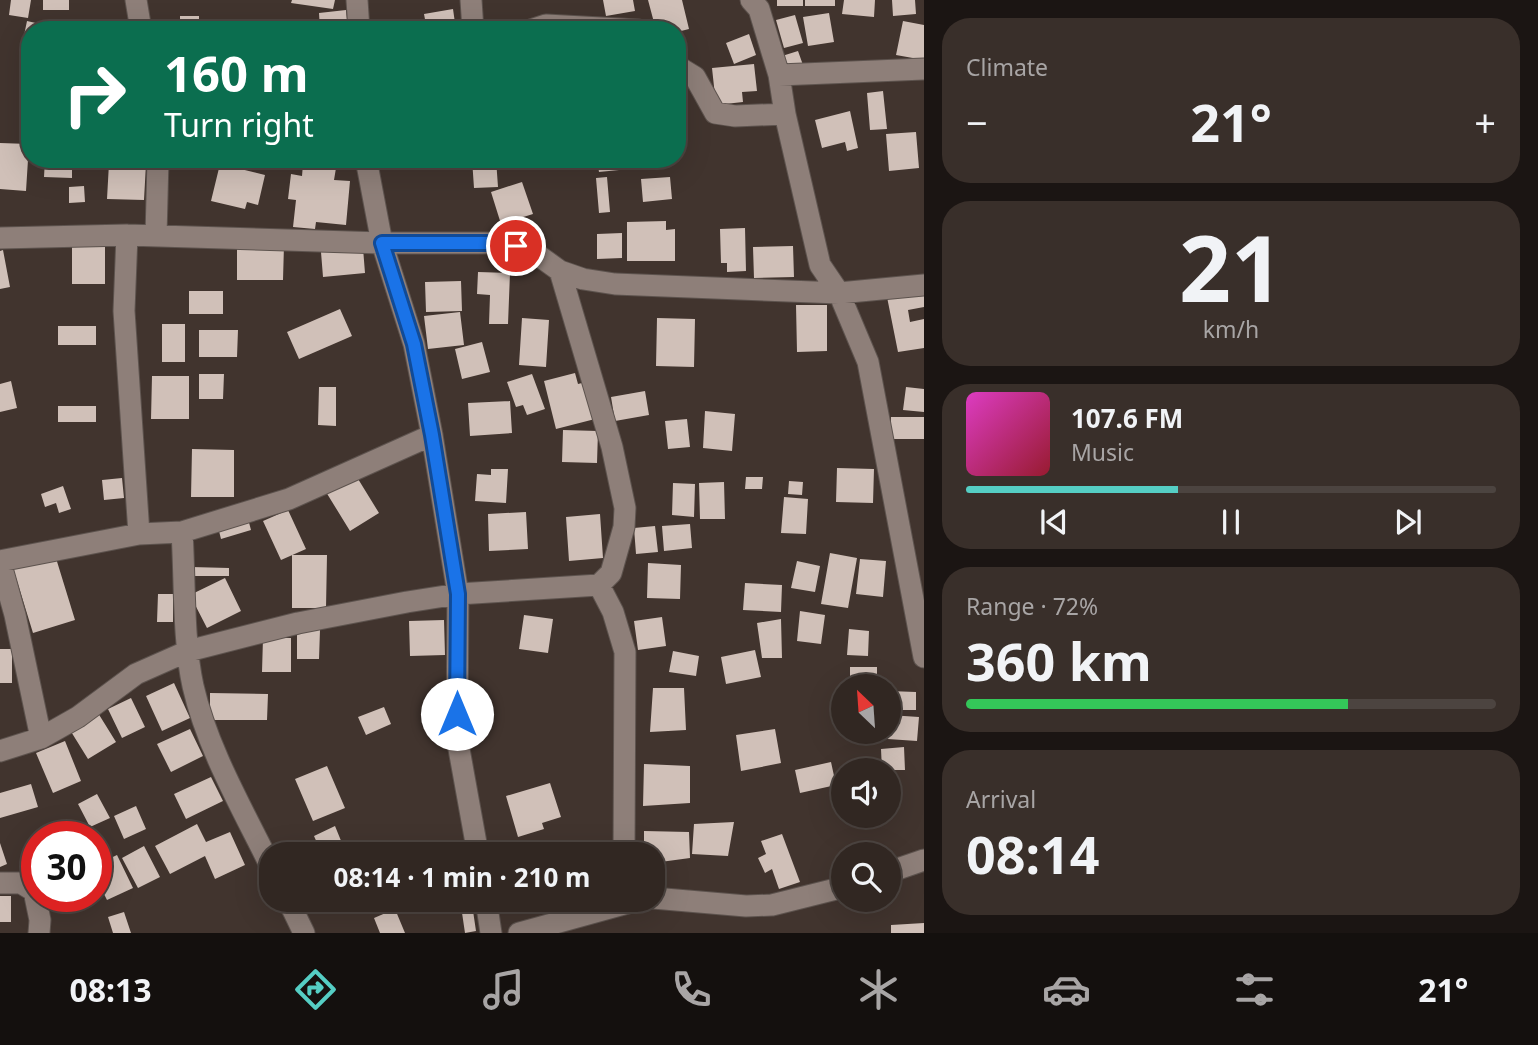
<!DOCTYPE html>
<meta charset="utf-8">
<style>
:root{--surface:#312722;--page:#392f2a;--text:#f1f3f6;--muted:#a8a5a5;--line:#4c4440;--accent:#55cec4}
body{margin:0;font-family:"Noto Sans",sans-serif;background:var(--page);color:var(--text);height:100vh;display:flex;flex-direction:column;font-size:26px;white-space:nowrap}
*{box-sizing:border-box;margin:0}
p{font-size:23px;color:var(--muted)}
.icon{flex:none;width:38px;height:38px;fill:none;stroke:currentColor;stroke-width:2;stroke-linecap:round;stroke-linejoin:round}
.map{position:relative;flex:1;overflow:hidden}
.sheet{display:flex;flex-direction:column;gap:18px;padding:18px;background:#1b1513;width:614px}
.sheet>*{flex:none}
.guide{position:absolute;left:21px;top:21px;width:665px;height:147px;border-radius:28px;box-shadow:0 7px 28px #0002,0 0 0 2px var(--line);background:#0b6e4f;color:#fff;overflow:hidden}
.needle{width:46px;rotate:335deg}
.tools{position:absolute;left:831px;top:674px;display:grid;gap:14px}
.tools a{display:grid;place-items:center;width:70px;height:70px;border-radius:50%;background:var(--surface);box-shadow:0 7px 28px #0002,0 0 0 2px var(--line);font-size:35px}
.speed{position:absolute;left:21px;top:821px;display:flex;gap:14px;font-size:35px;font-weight:700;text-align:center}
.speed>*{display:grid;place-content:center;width:91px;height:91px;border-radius:50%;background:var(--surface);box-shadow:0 7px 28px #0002,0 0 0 2px var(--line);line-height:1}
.speed .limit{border:10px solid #d22;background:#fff;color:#111}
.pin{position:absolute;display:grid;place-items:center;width:60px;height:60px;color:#fff;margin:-30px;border:4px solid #fff;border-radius:50%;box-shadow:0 2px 7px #0007}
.me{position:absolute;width:77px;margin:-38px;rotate:0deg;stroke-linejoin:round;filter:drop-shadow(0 0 5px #0008)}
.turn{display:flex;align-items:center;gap:24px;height:147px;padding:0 28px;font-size:32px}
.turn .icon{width:91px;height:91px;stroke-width:2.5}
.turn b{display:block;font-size:49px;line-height:60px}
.big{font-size:52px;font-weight:700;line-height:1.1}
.sheet .tile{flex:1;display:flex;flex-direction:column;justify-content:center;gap:10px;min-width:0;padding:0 24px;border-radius:28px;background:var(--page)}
.sheet .dial{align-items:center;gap:0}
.dial b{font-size:91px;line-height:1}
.song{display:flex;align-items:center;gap:21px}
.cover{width:84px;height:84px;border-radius:10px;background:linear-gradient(135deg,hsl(310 70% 55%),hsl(350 70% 35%))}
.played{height:7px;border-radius:4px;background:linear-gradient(90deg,var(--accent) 40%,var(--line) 40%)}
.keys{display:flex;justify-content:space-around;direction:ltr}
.heat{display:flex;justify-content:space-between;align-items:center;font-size:38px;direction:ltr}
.charge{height:10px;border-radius:5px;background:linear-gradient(90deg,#34c759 72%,var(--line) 0)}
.trip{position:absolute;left:259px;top:842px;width:406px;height:70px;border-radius:28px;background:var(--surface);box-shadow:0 7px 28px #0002,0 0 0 2px var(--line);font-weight:700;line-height:70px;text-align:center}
.dock{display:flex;height:112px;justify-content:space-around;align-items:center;background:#14100e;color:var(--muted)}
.dock .icon{width:49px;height:49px}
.dock .on{color:var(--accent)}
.dock b{font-size:32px;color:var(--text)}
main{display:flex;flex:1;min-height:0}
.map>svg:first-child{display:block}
.building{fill:#d0c0b8}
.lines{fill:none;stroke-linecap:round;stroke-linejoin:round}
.minor-casing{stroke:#5d534e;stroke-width:23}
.minor{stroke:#8e7f79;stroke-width:21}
.route-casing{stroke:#114b97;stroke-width:18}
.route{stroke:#1a73e8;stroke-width:12}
</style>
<main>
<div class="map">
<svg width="924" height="933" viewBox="0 0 924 933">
<rect width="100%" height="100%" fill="#41342e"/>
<path class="building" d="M11,0H31L28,18L9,15Z
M43,0H69V10H43Z
M292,0H335L333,9L291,3Z
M603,0H633L635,11L606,16Z
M648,0H682L689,29L677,32V30H656Z
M777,0H803V6H777Z
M805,0H835V6H805Z
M844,0H875L874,17L842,14Z
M892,0H915L916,14L893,16Z
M453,9L456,30H427L424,14Z
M346,10L348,30H320L319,13Z
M829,13L834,42L808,46L803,17Z
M795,15L803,43L784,48L776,20Z
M180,16H199V30H180Z
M27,21L49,26L48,30H30V47L22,45Z
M903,21L924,25V60L896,55Z
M54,23L86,26V30H53Z
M749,34L756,55L734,64L726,43Z
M24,49L30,50V77L19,75Z
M798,51L803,65L787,71L782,56Z
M754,64L757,91L742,92L743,102L716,105L712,68Z
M883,91L887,129L870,130L867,93Z
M850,111L858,148L847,151L845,142L822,148L815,120Z
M916,132L919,168L889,171L886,134Z
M0,143L29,144L26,191L0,189Z
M45,159H72V178L44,177Z
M472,159H496L498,187L474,188Z
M597,159H638L639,168L599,172Z
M109,163L146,164L144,200L107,199Z
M220,164L265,175L258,205L247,202L245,209L211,201Z
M303,164L336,168L334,180L350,181L346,225L316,222L315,229L293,227L296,200L288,199L291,174L302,176Z
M607,177L610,212L599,213L596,178Z
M670,177L672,199L643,202L641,179Z
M522,182L533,214L501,224L491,192Z
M84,186L85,202L69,203V187Z
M666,221V230L675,229V261H627V222Z
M745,228L746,271L727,272V263H721L720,229Z
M622,233V258L597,259V234Z
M72,245H105V284H72Z
M237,245H284L283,280H237Z
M793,246L794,277L754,278L753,247Z
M363,248L365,273L323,277L321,252Z
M3,250L10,287L0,289V251Z
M478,272L510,273L508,324H489L490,295L477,294Z
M461,281L462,311L426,312L425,282Z
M924,290V307L908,310L910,322L924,319V348L898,352L887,297Z
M189,291H223V314H189Z
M796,305H827V351L797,352Z
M340,309L352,336L299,359L287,332Z
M460,312L464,345L428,349L424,316Z
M522,318L549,320L546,367L519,365Z
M657,318L695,319L694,367L656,366Z
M162,324H185V362H162Z
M58,326H96V345H58Z
M199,330H238L237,357H199Z
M482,342L490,372L462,379L455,349Z
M575,373L578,384L586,382L595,419L556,429L544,381Z
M199,374H224L223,399H199Z
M532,374L545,409L527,415L523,405L516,407L507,382Z
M152,376H189V419H151Z
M11,381L17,408L0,412V384Z
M319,387H336V426L318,425Z
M906,387L924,389V412L903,410Z
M645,391L649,415L615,421L611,397Z
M510,401L512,433L470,436L468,403Z
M58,406H96V422H58Z
M705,411L735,414L732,451L703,448Z
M891,417H924V439H891Z
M687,419L690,447L668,449L665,421Z
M563,430L598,431L597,463L562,462Z
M192,449L234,450V497H191Z
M837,468L874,469L873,503L836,502Z
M491,469H508L506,503L475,501L477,474L491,475Z
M355,474L379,513L350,531L326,492Z
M746,477H763L762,489H745Z
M122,478L124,498L104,500L102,480Z
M789,481L803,482L802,495L788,494Z
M724,482L725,519H700L699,483Z
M673,483L695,484L694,517L672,515Z
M63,486L71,509L59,513L56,503L45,507L41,494Z
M784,497L808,499L806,534L781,533Z
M288,510L306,549L281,560L263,521Z
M526,512L528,549L489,551L488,514Z
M600,514L603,558L569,561L566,517Z
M247,515L251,530L221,539L217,523Z
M690,524L692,548L664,551L662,526Z
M655,526L658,552L636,554L634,528Z
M830,553L857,558L848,608L821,604Z
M55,555L75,620L33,633L13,568Z
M292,555H327L326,608H292Z
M860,559L886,561L883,597L856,594Z
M797,561L820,566L815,592L791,588Z
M648,563L681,565L680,599L647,598Z
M191,567L229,568V576H191Z
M225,578L241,611L207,628L190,595Z
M745,583L782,585L781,612L743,610Z
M158,594H173V622H157Z
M800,611L825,615L821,644L797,641Z
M524,615L553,619L548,653L519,649Z
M662,617L666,646L638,650L634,621Z
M781,619L782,658H762L757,623Z
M444,620L445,655L410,656L409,621Z
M297,629L320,630L319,659H297Z
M849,629L869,631L868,656L847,655Z
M263,638H291V672H262Z
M0,649H12V683H0Z
M755,650L761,677L726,684L721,657Z
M673,651L699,656L696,676L669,672Z
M850,667H877V686H850Z
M174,683L190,718L162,731L146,696Z
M653,688H684L686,730L650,732Z
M889,691L916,692V710H889Z
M210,693L268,694L267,720H210Z
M131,698L145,727L122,738L108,709Z
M384,707L391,724L366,735L358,717Z
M838,709L844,710V722L836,720Z
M98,713L116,742L88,759L70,730Z
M889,715L919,717L917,741L873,738L874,732H889Z
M190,729L203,756L171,772L157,744Z
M775,729L781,763L741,771L736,735Z
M856,732H867L866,737L855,735Z
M65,741L81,781L53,793L36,753Z
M904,747L905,770H882L881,749Z
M831,762L836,785L800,793L795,770Z
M644,764L690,766V803L643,806Z
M327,766L345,808L313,821L295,779Z
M211,777L223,801L186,819L174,794Z
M550,783L561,817L542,823L544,829L518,837L506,796Z
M31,784L38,807L0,818V793Z
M97,794L110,818L90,827L78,804Z
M136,806L146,829L124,839L114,816Z
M855,816H877L857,822Z
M734,822L728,856L692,854L694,824Z
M197,824L206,842L230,832L245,865L215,879L205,856L170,874L155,846Z
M335,826L346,853L334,854L333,851L322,854L314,836Z
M644,831L689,832L690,858L653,863V854H644Z
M782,834L800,882L779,889L772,869L765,873L758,858L766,854L761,841Z
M0,843L7,864L0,867Z
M144,846L160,877L138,888L122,858Z
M117,855L133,888L107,900L96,878V865Z
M0,896H11V922H0Z
M531,900H568L569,906L532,910Z
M472,904L476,931L465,933L461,906Z
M395,909L405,933H380L374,918Z
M124,912L131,933H113L108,917Z
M924,923V933H891V925Z"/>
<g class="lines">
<g class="minor-casing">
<path id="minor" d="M136,0L141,30
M357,0L359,30
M471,0L473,30
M751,0L759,9L779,75L785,114L820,265L839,293L868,362L924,657
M531,30L546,25L638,30
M677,66L695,77L715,113L735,116L785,114
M779,75L924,69
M366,159L382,243L414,344L432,435L458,594L457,738L478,854
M127,235L124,311L139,534
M156,236L158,159
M0,238L127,235L382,243H499L535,253L560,271L583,279L615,284L839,293L924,285
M182,532C185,579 183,641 193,686C207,748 243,810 271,867
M0,561L139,534L182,532L289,499L432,435
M0,561L15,615L41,738
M599,585L613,612L625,652L624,854
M0,751L41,738L78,717L136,674L188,651L298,623L407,602L458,594L599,585L611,573L624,527L625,508L612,447L560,271
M889,872L924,860
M0,883H21L34,891L40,920L39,933
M653,898L746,906L772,905L844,887
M288,900L304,933
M486,900L491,933
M519,933L639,900"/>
</g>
<use href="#minor" class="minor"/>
</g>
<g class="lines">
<g class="route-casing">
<path id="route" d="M457,714L458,594L432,435L414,344L382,243H499L516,246"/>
</g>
<use href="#route" class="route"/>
</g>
</svg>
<div class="tools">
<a><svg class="needle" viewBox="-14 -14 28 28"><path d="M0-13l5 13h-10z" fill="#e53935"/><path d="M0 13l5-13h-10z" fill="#a8a5a5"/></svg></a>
<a><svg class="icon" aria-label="sound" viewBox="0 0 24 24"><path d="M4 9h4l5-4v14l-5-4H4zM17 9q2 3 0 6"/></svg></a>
<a><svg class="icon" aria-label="search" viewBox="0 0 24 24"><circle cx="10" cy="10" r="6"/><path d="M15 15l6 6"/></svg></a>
</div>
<div class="speed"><div class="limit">30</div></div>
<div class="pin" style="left:516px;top:246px;background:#d93025"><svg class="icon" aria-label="arrive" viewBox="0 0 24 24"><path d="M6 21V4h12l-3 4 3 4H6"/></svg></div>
<svg class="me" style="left:457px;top:714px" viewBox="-20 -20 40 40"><circle r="19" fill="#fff"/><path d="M0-13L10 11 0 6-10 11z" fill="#1a73e8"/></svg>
<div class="trip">08:14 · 1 min · 210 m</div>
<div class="guide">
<div class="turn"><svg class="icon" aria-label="right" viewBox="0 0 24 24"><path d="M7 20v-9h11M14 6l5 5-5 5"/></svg><div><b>160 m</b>Turn right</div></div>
</div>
</div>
<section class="sheet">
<div class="tile"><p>Climate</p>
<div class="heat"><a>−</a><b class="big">21°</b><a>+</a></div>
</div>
<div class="tile dial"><b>21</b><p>km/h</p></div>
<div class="tile">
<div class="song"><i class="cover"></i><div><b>107.6 FM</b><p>Music</p></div></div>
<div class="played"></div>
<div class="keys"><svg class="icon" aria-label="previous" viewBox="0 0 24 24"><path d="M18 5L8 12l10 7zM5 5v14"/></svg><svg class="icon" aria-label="pause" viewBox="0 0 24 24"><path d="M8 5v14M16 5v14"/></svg><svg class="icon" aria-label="next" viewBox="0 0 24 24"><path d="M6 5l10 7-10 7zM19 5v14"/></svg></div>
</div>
<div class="tile"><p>Range · 72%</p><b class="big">360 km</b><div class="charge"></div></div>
<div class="tile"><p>Arrival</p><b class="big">08:14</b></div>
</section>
</main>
<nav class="dock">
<b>08:13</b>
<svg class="icon on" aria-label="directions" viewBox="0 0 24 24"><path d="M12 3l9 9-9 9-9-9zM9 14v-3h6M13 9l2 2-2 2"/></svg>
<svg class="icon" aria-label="music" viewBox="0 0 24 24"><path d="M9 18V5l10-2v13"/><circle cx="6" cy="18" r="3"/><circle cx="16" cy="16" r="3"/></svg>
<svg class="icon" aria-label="phone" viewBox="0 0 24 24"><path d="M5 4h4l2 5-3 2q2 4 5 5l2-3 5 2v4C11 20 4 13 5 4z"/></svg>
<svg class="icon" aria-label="climate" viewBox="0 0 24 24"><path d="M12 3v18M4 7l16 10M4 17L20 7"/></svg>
<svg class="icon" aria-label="car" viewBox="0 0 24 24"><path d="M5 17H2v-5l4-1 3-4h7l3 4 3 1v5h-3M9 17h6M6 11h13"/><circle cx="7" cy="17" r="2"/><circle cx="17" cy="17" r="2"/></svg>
<svg class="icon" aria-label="filters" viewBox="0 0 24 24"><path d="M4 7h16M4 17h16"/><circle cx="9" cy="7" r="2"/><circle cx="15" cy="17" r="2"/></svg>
<b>21°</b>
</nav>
